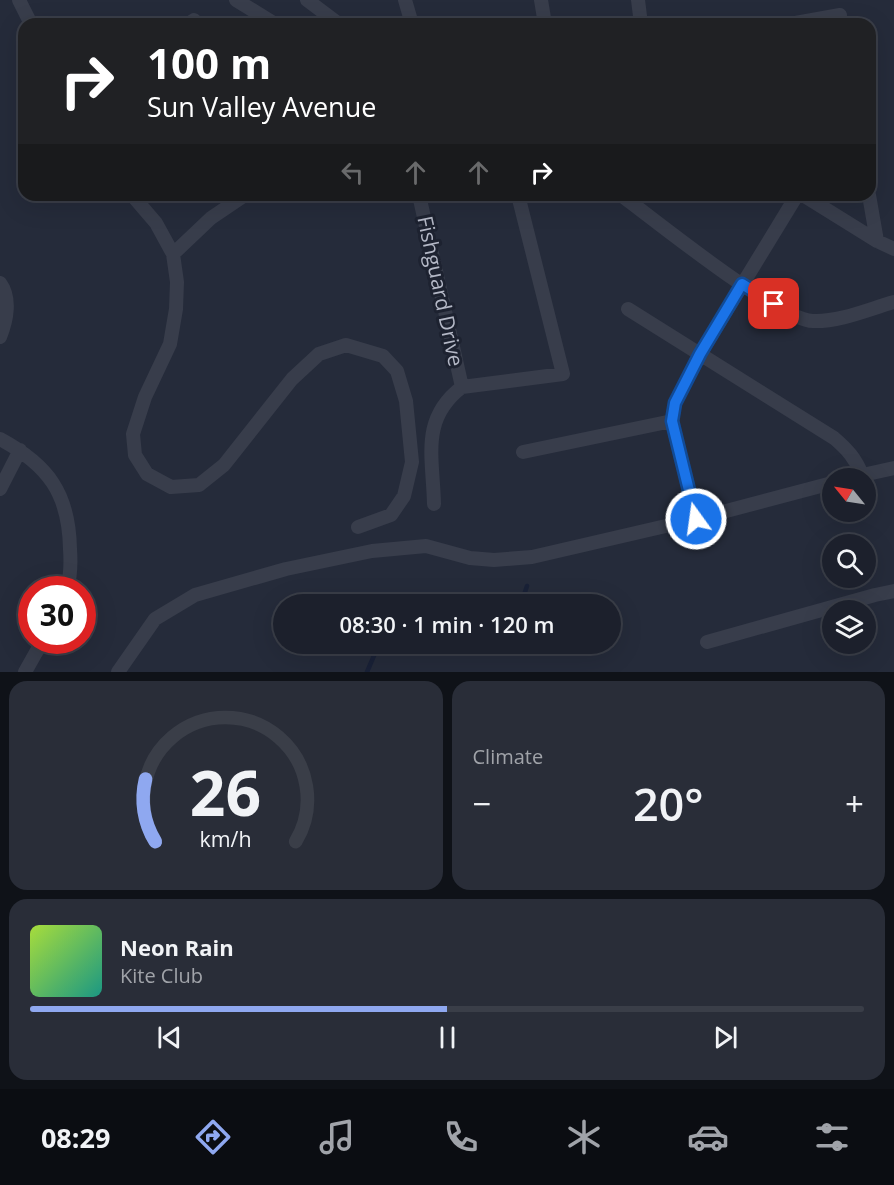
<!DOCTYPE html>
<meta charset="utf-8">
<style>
:root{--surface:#1c202c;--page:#292d38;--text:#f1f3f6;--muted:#a0a3a9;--line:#3a3e48;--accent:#8fa8f0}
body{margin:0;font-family:"Open Sans",sans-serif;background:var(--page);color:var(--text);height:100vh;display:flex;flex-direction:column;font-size:22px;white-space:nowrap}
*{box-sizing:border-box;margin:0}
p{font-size:20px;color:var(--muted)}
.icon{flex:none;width:33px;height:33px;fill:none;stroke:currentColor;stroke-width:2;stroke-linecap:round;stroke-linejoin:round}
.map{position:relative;height:672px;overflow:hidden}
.sheet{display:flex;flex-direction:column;gap:9px;padding:9px;background:#0f1218;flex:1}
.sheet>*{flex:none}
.guide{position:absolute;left:18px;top:18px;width:858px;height:183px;border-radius:18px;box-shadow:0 6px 24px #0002,0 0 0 2px var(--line);background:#202124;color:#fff;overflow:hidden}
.needle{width:39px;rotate:300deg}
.tools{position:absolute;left:822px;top:468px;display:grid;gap:12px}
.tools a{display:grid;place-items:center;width:54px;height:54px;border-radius:50%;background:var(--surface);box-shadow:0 6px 24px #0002,0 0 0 2px var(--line);font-size:30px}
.speed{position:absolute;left:18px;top:576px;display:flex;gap:12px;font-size:30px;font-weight:700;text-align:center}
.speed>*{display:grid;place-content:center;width:78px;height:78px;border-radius:50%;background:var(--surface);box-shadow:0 6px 24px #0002,0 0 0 2px var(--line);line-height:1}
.speed .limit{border:9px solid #d22;background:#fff;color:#111}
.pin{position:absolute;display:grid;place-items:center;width:51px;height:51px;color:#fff;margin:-26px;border-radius:12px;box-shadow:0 3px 9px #0006}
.me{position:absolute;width:66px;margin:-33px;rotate:346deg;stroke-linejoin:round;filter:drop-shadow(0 0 4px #0008)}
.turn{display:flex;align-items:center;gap:21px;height:126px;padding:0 30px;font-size:27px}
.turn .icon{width:78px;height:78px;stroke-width:2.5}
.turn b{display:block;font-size:42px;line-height:51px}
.lanes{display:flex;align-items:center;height:57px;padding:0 30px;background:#0003;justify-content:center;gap:30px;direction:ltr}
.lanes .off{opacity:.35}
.big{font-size:45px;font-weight:600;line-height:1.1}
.sheet .widget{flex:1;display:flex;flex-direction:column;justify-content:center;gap:9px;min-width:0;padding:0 21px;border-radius:18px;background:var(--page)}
.sheet .dial{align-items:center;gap:0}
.dial svg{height:156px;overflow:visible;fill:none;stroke:var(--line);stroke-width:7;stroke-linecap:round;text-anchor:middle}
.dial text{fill:var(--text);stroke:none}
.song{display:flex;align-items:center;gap:18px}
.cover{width:72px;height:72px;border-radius:9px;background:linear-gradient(135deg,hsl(80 70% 55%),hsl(170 70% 35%))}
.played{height:6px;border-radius:3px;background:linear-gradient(90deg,var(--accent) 50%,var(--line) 50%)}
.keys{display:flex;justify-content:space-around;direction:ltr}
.heat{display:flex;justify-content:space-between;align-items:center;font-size:33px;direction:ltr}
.sheet .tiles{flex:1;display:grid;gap:9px;grid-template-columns:1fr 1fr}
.widget:last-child{grid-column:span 2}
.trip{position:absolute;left:273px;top:594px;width:348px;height:60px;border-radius:30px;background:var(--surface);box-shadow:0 6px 24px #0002,0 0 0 2px var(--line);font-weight:600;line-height:60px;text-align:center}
.dock{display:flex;height:96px;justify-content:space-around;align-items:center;background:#0b0d12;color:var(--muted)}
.dock .icon{width:42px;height:42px}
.dock .selected{color:var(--accent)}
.dock b{font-size:27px;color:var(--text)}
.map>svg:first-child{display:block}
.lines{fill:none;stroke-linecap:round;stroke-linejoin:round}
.stream{stroke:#192137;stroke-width:4.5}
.street{stroke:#383d4b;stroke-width:14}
.route-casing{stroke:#114b97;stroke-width:15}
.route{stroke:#1a73e8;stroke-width:10}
.labels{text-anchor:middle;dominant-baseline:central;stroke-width:6;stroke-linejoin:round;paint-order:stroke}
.street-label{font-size:21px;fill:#b4b8c6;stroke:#1d2230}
</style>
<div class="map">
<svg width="894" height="672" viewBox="0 0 894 672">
<rect width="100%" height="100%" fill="#252b3a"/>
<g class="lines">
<path class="stream" d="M521,604L527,586
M476,644L482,647L486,644
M367,672L379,644"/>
<path class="street" d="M19,0L31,24
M236,0L275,24
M307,0L339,24
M405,0L412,24
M541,0L545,24
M638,0L641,24
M188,24L194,20
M790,24L840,15
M132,195L156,223L173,254L177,282L176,309L170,344L145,397L133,434L135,455L147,474L171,487L199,485L224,465L292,379L319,354L346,345L383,356L397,371L406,401L412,462L404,496L391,515L358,527
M419,195L462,387
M621,195C655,220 778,320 813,321C840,322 869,309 894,302
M803,195L877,241L894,249
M869,195L877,241
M173,254L211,218L245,195
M0,283C11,298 7,320 0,337
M628,309L834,438C847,449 856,459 862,475
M0,439C48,465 69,493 70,549C71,563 71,575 67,590
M523,452L672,421
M849,478L894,468
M0,489L20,450
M434,504C433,457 420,419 462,387L563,374L518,195
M696,519L672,421L675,403L700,354L797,195
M707,642L875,595L894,591
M25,672L43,640
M118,672L155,619L195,595L286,569L372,551L426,546L470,558L494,560L532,557L696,519L832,483"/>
</g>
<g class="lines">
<g class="route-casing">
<path id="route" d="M696,519L672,421L675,403L700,354L742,284L774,304"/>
</g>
<use href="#route" class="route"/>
</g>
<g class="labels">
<g class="street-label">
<text transform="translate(441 291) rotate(78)">Fishguard Drive</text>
</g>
</g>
</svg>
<div class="tools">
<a><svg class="needle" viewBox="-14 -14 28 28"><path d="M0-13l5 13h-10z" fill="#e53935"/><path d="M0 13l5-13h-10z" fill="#a0a3a9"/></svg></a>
<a><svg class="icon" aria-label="search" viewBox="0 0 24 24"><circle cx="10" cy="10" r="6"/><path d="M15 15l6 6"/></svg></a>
<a><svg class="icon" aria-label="layers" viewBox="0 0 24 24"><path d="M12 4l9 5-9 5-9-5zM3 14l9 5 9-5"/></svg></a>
</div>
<div class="speed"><div class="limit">30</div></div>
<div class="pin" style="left:774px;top:304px;background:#d93025"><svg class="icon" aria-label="arrive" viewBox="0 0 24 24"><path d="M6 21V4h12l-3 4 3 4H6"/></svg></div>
<svg class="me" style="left:696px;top:519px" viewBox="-20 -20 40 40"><circle r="17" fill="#1a73e8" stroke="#fff" stroke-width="3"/><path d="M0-11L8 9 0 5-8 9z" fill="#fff"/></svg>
<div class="trip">08:30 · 1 min · 120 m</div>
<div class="guide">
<div class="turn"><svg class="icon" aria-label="right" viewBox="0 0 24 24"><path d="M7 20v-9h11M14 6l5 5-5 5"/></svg><div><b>100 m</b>Sun Valley Avenue</div></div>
<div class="lanes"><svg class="icon off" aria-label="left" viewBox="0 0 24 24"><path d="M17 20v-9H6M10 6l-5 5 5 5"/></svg><svg class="icon off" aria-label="ahead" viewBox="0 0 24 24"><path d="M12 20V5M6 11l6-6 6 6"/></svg><svg class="icon off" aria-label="ahead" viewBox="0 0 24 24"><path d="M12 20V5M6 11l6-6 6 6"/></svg><svg class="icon" aria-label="right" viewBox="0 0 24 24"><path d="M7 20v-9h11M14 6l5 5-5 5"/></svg></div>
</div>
</div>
<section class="sheet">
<div class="tiles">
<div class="widget dial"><svg viewBox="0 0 100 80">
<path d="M14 69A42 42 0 1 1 86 69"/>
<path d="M14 69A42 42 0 0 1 9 37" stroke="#8fa8f0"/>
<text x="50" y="56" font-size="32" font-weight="700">26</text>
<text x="50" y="72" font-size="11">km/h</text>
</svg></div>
<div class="widget"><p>Climate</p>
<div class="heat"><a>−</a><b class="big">20°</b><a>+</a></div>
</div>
<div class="widget">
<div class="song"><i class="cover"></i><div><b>Neon Rain</b><p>Kite Club</p></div></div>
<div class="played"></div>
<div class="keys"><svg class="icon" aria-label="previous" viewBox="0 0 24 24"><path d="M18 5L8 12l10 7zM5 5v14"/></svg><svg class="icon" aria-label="pause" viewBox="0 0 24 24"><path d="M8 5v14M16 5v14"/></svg><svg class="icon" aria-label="next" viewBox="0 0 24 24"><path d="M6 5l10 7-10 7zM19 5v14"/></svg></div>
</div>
</div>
</section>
<nav class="dock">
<b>08:29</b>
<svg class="icon selected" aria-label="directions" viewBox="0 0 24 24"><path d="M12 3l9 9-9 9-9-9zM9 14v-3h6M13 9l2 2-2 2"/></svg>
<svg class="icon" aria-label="music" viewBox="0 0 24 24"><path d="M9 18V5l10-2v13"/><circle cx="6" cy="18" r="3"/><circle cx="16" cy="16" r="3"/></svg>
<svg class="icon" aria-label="phone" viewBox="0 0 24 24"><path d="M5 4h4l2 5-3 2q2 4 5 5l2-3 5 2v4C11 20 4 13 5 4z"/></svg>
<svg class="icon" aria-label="climate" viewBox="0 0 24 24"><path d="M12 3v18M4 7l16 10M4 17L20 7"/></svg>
<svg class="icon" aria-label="car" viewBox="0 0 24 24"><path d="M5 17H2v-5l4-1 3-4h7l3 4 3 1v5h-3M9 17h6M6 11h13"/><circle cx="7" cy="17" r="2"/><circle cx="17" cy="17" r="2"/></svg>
<svg class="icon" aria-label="filters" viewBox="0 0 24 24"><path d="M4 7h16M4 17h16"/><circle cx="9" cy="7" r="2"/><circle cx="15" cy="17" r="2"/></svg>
</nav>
